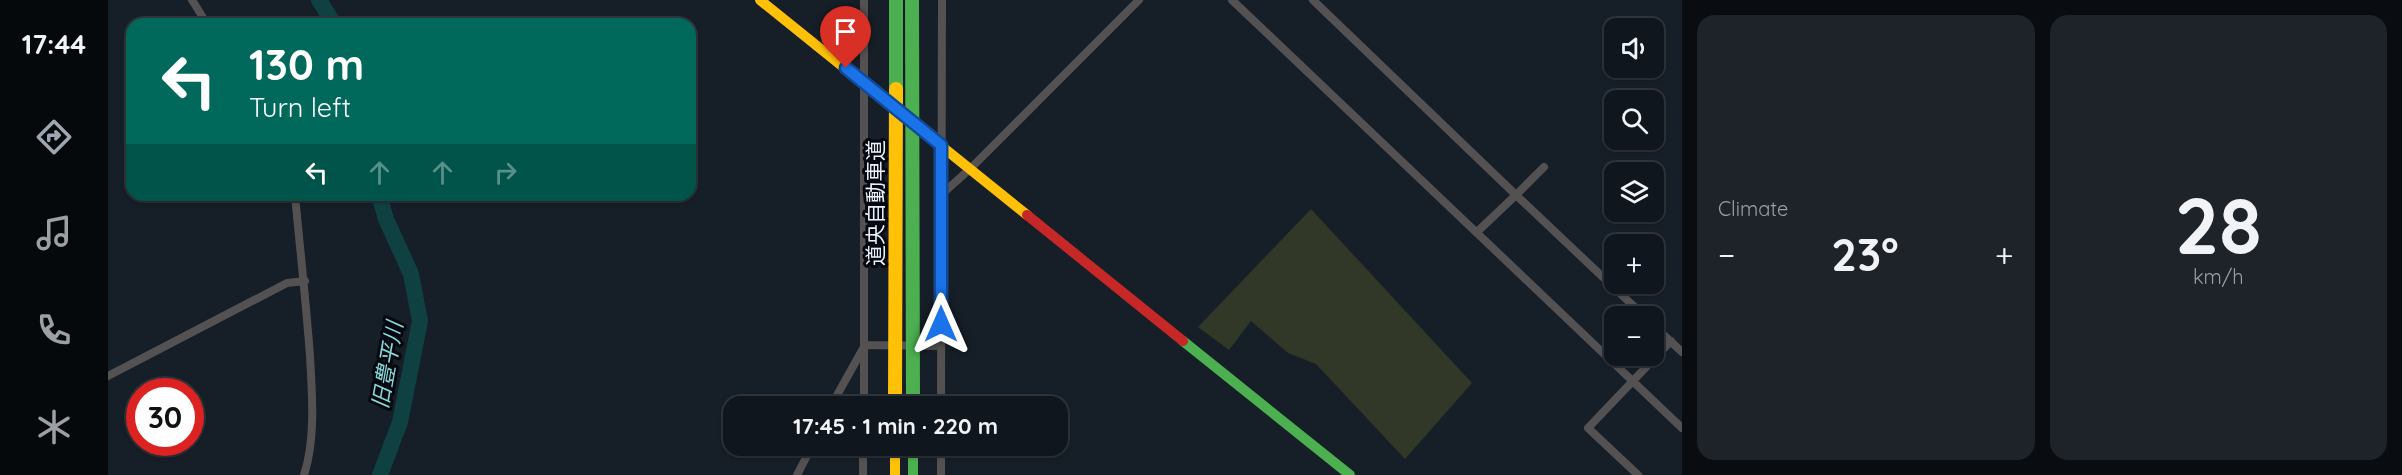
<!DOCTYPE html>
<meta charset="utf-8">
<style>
:root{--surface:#10161d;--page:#1e232a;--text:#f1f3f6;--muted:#9c9fa4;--line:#30353b;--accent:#9ea7b1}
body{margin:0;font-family:Quicksand,"Noto Sans JP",sans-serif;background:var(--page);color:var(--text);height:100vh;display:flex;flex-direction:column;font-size:22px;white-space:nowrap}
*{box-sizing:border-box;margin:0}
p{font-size:20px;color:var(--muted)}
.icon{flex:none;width:33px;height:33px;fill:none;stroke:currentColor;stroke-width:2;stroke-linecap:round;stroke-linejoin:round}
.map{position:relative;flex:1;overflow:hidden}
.panel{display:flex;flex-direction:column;gap:15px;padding:15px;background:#090c10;width:720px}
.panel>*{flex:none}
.hud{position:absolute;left:18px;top:18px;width:570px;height:183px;border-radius:18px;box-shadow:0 2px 4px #0004,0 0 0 2px var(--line);background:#00695c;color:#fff;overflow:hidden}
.tools{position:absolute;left:1496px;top:18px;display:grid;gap:12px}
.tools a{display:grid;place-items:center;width:60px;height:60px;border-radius:12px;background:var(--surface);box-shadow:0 2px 4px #0004,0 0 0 2px var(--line);font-size:30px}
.speed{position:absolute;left:18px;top:378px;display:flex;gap:12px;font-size:30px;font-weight:700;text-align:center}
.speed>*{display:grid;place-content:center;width:78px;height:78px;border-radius:50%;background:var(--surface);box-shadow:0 2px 4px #0004,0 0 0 2px var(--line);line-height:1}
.speed .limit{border:9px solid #d22;background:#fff;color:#111}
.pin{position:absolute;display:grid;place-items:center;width:51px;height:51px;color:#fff;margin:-62px -26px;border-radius:50% 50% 50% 0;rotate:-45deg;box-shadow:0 0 6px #0007}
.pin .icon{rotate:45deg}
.me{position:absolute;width:66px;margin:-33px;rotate:0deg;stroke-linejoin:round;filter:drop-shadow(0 0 4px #0008)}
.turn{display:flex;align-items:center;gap:21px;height:126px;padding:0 24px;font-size:27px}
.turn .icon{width:78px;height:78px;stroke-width:2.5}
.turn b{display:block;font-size:42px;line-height:51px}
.lanes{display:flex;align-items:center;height:57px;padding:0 24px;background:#0003;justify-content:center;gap:30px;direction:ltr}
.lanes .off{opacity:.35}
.big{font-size:45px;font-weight:700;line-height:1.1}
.panel .tile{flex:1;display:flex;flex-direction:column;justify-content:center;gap:9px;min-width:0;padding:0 21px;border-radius:18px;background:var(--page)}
.panel .dial{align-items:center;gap:0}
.dial b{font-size:78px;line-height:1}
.heat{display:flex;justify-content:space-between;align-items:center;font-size:33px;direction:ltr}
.panel .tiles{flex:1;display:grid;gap:15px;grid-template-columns:repeat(2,1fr)}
.trip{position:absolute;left:615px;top:396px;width:345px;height:60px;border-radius:18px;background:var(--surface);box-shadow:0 2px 4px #0004,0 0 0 2px var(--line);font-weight:700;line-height:60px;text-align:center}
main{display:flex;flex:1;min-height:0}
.menu{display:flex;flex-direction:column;width:108px;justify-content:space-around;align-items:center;background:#06090c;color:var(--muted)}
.menu .icon{width:42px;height:42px}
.menu .on{color:var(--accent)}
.menu b{font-size:27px;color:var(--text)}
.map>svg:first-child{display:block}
.green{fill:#323827}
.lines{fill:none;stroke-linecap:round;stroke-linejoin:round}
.river{stroke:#104142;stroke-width:16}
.street{stroke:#545152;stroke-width:8}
.fast{stroke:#4caf50;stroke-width:10}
.slow{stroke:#ffc107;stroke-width:10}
.jam{stroke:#c62828;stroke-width:10}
.fast-bridge{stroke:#4caf50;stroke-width:14}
.slow-bridge{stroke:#ffc107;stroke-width:14}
.route-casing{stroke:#114b97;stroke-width:15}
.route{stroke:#1a73e8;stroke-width:10}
.labels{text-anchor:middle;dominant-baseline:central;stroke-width:6;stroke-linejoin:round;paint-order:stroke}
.street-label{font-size:21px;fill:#e8f1fc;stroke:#04070e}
.water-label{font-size:22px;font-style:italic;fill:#84dbdc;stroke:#04070e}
</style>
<main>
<nav class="menu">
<b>17:44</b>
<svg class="icon on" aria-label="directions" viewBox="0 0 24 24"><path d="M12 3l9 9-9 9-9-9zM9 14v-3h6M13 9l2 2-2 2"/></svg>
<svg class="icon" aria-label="music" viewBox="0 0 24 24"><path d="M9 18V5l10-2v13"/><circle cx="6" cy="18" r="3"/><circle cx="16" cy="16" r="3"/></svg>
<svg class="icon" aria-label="phone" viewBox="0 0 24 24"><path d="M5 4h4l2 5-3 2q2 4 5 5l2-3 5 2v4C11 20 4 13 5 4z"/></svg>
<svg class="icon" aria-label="climate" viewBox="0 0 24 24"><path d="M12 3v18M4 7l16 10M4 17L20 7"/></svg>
</nav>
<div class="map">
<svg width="1574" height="475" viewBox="0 0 1574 475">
<rect width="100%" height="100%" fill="#161e27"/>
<path class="green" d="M1203,209L1364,383L1297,459L1208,364L1180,353L1143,321L1121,350L1090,327Z"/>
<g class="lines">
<path class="river" d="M211,0L226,24
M271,195L278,219L303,274L312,321L292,422L272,475"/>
<path class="street" d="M84,0L99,24
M756,0V406
M1124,0L1574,428
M1205,0L1408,195L1436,167
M834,194L863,168L1031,0
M187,195C192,249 198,302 202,356C204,394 208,438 196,475
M1369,232L1408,195L1536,316
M1545,325L1574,352
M0,376L179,283L197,281
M723,406L757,345L833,346
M833,406L834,0
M689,475L704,446
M755,475V446
M833,475V446
M1530,475L1480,428L1563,341"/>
<path class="fast" d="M1075,341L1242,475
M805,446V475"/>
<path class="slow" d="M652,0L919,215
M787,446V475"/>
<path class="jam" d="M919,215L1075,341"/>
<path class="fast-bridge" d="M804,0L805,406
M788,89V0"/>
<path class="slow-bridge" d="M787,406L788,89"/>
</g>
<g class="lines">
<g class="route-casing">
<path id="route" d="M738,68L833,145V324"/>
</g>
<use href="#route" class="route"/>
</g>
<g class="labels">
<g class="street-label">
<text transform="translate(767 203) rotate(-90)">道央自動車道</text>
</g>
<g class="water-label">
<text transform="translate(279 365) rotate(-80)">旧豊平川</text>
</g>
</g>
</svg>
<div class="tools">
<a><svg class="icon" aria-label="sound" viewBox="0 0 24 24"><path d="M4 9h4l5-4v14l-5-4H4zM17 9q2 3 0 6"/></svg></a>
<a><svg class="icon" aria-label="search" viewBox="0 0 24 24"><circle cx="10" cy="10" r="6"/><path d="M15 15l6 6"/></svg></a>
<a><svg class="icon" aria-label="layers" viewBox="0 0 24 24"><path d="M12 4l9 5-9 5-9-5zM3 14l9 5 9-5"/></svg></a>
<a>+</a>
<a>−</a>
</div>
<div class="speed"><div class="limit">30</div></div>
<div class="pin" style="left:738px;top:68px;background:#d93025"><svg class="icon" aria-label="arrive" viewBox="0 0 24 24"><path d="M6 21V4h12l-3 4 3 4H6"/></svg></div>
<svg class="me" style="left:833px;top:324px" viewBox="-20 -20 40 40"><path d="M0-17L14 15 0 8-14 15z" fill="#1a73e8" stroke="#fff" stroke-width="4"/></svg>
<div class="trip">17:45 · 1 min · 220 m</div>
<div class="hud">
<div class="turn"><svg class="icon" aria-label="left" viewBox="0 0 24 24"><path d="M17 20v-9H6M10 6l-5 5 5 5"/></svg><div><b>130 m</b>Turn left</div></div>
<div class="lanes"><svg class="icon" aria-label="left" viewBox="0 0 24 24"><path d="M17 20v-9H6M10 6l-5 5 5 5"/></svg><svg class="icon off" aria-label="ahead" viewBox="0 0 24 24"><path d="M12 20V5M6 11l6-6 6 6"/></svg><svg class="icon off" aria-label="ahead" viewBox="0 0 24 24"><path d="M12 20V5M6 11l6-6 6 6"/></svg><svg class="icon off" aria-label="right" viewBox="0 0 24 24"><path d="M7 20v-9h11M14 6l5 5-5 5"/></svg></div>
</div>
</div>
<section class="panel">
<div class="tiles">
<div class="tile"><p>Climate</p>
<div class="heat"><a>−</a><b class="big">23°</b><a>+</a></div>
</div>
<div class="tile dial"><b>28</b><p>km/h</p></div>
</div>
</section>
</main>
